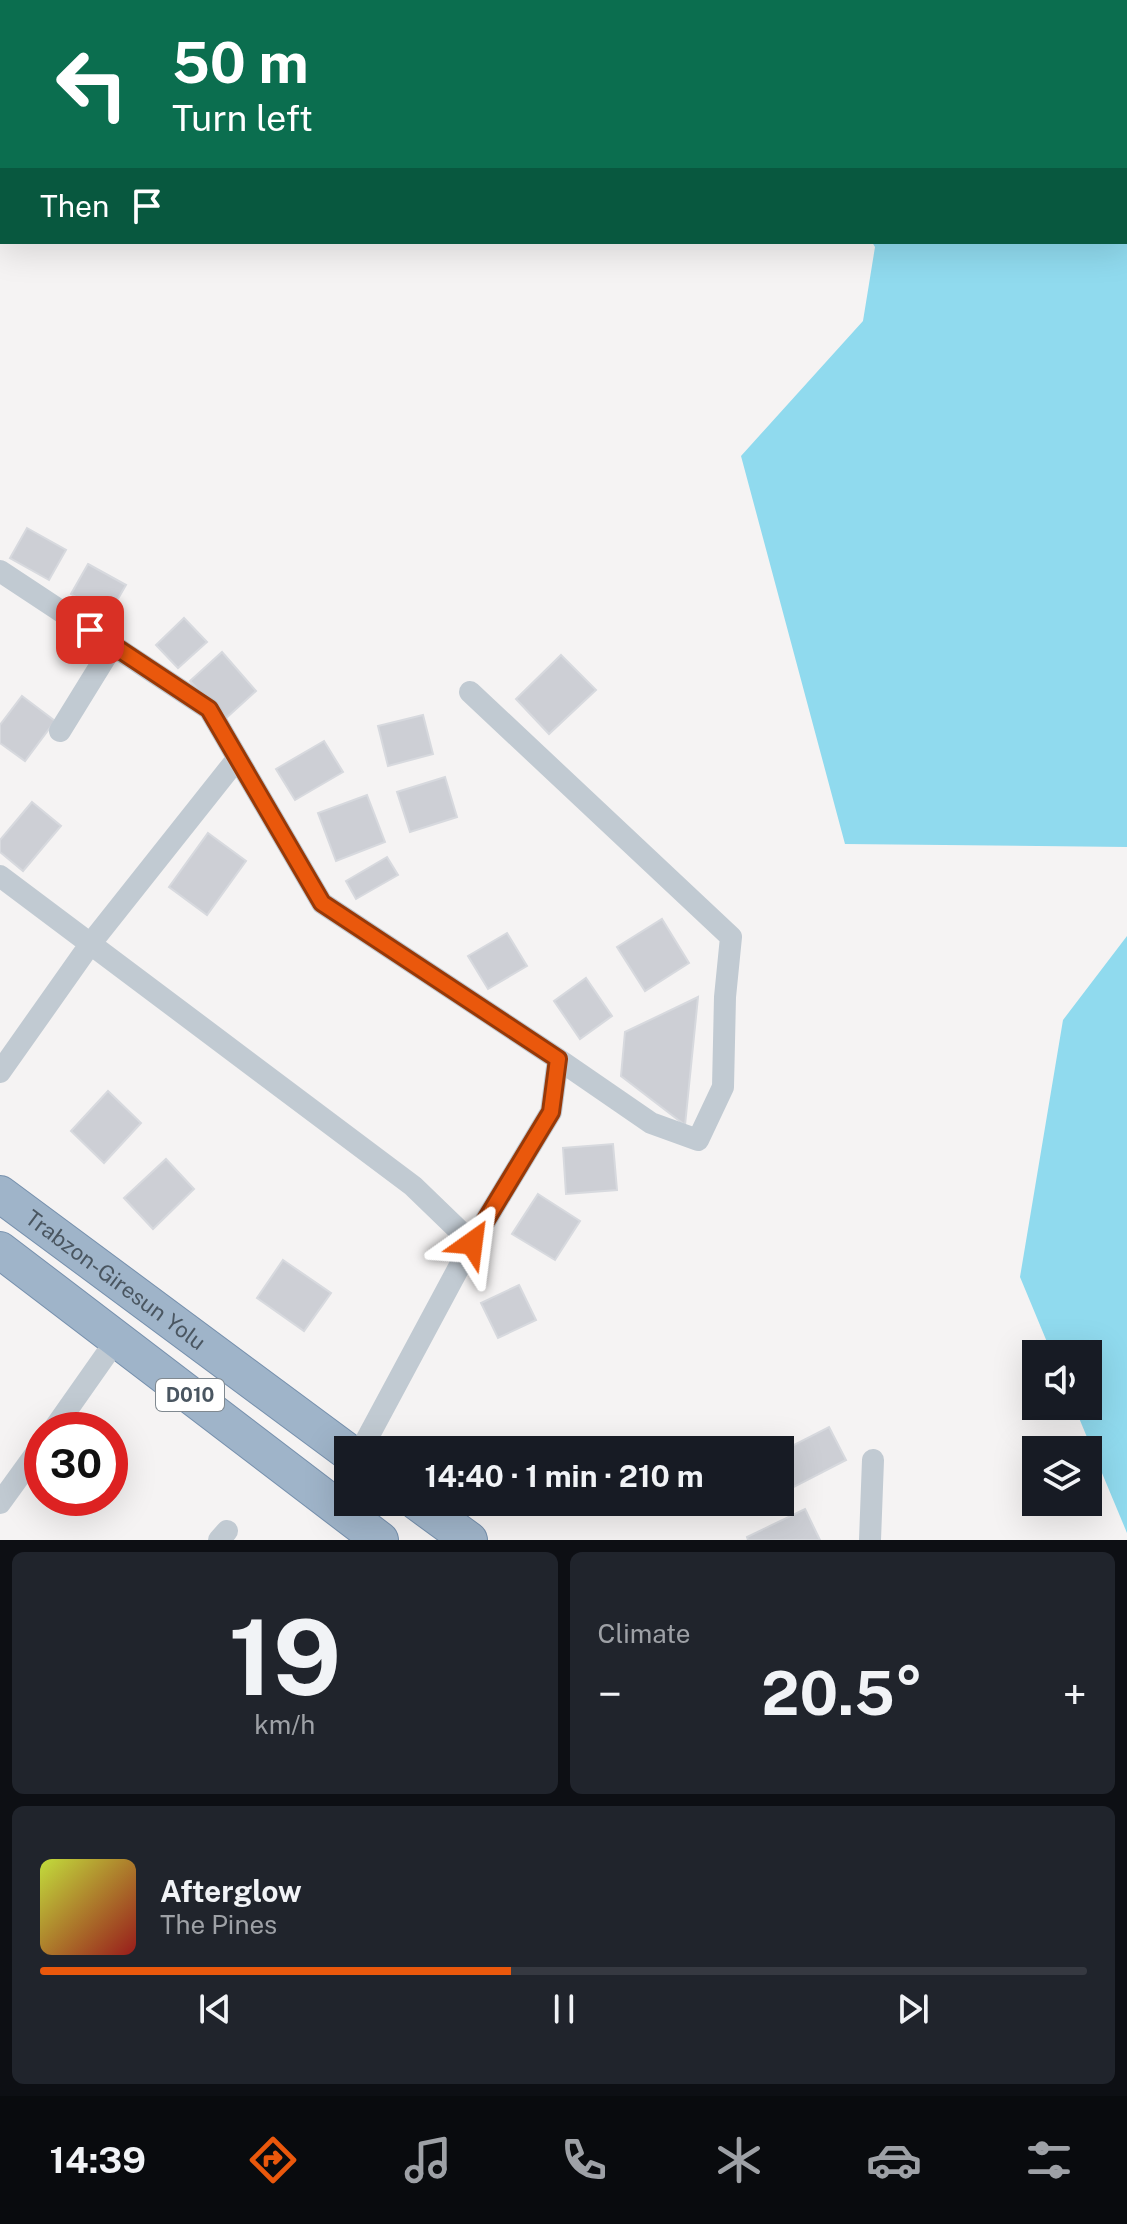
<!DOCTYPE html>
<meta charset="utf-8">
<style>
:root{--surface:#171b24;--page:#20242c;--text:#f1f3f6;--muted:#9ea1a6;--line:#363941;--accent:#ea580c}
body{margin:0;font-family:"Public Sans",sans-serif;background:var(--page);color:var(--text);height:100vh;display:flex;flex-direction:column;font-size:30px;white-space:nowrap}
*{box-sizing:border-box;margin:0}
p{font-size:26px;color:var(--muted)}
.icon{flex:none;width:44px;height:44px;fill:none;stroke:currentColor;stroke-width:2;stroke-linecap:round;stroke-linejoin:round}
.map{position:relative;height:1540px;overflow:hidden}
.details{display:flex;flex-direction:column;gap:12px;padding:12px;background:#0d0f14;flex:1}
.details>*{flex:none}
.top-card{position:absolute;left:0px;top:0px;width:1128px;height:244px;box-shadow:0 8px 32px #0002;background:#0b6e4f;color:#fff;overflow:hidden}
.buttons{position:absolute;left:1022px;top:1340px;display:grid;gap:16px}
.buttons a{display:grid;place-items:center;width:80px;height:80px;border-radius:0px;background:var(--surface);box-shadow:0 8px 32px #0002;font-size:40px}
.speed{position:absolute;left:24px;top:1412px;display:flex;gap:16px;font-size:40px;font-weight:700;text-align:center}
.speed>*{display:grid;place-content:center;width:104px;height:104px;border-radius:50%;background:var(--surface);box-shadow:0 8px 32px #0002;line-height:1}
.speed .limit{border:12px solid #d22;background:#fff;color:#111}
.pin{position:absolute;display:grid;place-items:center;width:68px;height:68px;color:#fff;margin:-34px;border-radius:16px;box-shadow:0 4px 12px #0006}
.me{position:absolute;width:88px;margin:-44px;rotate:31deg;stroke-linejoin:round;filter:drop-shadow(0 0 6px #0008)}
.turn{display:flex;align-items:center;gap:28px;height:168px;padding:0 40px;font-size:36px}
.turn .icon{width:104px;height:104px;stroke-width:2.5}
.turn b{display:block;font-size:56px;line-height:68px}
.then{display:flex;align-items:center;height:76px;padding:0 40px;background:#0003;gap:16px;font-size:30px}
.big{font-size:60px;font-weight:700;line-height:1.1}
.details .widget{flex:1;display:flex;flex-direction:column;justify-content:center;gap:12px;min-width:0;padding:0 28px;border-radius:12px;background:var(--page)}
.details .dial{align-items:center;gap:0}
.dial b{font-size:104px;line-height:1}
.song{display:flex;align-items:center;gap:24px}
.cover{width:96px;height:96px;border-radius:12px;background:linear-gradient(135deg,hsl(70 70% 55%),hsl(0 70% 35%))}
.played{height:8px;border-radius:4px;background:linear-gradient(90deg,var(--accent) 45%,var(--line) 45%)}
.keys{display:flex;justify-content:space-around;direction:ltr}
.heat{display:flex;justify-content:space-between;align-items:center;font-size:44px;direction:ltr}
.details .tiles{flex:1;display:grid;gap:12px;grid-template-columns:1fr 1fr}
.widget:last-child{grid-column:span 2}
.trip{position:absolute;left:334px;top:1436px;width:460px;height:80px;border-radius:0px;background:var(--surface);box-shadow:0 8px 32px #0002;font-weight:700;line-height:80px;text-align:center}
.tabs{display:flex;height:128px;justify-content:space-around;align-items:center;background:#090b0e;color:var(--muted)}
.tabs .icon{width:56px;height:56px}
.tabs .on{color:var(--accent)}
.tabs b{font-size:36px;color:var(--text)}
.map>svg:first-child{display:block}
.water{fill:#90daee}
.building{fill:#cdcfd5;stroke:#d7d9de;stroke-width:2}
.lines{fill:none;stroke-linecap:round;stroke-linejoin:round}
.trunk-casing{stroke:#7690ad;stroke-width:38}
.minor{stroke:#c1cad2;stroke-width:22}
.trunk{stroke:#9fb4c9;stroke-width:36}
.route-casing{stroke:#983908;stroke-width:20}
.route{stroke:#ea580c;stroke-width:14}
.labels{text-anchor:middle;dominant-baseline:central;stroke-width:7;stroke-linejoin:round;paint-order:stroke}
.shield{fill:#fff;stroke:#808990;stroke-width:2}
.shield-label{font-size:20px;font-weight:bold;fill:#4a5661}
.street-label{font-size:22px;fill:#4a5661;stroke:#fff}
</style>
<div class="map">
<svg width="1127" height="1540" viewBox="0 0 1127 1540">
<rect width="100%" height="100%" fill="#f5f3f3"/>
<path class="water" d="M465,0H1127V847L845,844L741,456L863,321L875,247L872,242H1126V2Z
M1127,936V1533L1074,1406H1088V1354H1052L1020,1277L1063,1020Z"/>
<path class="building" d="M27,528L66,550L49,580L10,558Z
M88,564L126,585L108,616L71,594Z
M184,618L207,642L178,668L156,645Z
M222,652L256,691L225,719L190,681Z
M561,655L596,690L549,734L516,699Z
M22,696L55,721L25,761L0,743V725Z
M423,715L433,754L388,766L378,726Z
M324,741L343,772L295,800L276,769Z
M445,777L457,817L410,832L397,792Z
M367,795L385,842L336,861L318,813Z
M32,802L61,826L23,871L0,852V840Z
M208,833L246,861L207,915L169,887Z
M387,857L398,875L356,899L346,881Z
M662,919L689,963L645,991L617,947Z
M507,933L527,966L488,989L468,956Z
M586,978L612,1016L580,1039L554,1001Z
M698,997L685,1125L621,1076L625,1032Z
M108,1091L141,1123L104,1163L71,1131Z
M613,1144L617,1190L566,1194L563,1148Z
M166,1159L194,1189L153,1229L124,1198Z
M538,1194L580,1221L555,1260L512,1234Z
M283,1260L331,1293L304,1331L257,1298Z
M519,1285L536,1320L498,1338L481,1303Z
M829,1427L846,1460L788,1490L780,1474V1452Z
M520,1502H538L532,1510Z
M805,1509L820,1540H748L747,1537Z"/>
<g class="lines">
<g class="trunk-casing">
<g id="trunk">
<path id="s1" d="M0,1194L348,1452"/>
<path d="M0,1250L380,1540"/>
<path d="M417,1502L469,1540"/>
</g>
</g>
<path class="minor" d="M0,571L209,709L322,903L558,1059L551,1112L472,1243L361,1450
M470,692L731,937L725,997L723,1087L698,1140L651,1123L558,1059
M60,731L113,645
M0,876L413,1186L472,1243
M0,1072L91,943L237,759
M53,1430L105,1356
M0,1503L42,1445
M219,1540L227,1531
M870,1540L873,1460"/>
<use href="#trunk" class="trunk"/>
</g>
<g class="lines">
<g class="route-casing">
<path id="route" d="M90,630L209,709L322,903L558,1059L551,1112L472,1243"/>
</g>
<use href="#route" class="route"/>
</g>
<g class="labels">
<rect class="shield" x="156" y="1379" width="68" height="32" rx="6"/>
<g class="shield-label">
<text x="190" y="1395">D010</text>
</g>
<g class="street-label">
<text stroke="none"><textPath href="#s1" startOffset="144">Trabzon-Giresun Yolu</textPath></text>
</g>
</g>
</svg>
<div class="buttons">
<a><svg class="icon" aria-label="sound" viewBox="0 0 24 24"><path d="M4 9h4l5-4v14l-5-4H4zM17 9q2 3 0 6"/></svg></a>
<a><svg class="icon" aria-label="layers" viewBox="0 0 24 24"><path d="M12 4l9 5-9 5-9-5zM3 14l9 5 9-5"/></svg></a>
</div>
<div class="speed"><div class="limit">30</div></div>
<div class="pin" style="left:90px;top:630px;background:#d93025"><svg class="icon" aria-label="arrive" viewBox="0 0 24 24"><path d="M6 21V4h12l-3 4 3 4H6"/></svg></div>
<svg class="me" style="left:472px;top:1243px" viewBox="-20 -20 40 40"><path d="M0-17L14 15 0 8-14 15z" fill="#ea580c" stroke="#fff" stroke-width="4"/></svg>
<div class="trip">14:40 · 1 min · 210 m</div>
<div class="top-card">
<div class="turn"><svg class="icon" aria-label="left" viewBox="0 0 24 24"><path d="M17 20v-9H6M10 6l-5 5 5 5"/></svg><div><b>50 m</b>Turn left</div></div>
<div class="then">Then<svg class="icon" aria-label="arrive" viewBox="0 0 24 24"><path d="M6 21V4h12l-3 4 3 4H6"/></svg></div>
</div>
</div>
<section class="details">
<div class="tiles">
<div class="widget dial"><b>19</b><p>km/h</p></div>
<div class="widget"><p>Climate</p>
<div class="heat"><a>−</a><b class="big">20.5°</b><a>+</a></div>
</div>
<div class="widget">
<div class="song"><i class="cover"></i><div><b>Afterglow</b><p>The Pines</p></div></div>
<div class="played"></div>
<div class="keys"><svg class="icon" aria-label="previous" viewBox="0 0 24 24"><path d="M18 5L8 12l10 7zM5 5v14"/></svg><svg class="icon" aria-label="pause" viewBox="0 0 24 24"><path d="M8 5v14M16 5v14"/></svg><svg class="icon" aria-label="next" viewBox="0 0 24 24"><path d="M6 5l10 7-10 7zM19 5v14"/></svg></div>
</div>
</div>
</section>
<nav class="tabs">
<b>14:39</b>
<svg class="icon on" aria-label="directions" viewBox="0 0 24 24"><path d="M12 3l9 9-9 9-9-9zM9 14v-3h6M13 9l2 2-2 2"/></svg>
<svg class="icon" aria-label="music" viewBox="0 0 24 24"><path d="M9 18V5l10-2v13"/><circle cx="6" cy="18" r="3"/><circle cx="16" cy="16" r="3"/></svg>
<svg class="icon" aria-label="phone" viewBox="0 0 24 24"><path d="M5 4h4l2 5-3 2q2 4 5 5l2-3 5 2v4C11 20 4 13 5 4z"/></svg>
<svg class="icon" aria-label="climate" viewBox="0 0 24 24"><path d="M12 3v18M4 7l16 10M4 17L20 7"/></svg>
<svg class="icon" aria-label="car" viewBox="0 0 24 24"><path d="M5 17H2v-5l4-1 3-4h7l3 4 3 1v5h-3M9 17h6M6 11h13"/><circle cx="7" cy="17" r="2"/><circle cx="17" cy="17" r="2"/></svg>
<svg class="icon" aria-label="filters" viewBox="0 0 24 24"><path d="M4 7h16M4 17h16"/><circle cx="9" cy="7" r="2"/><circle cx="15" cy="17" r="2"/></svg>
</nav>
